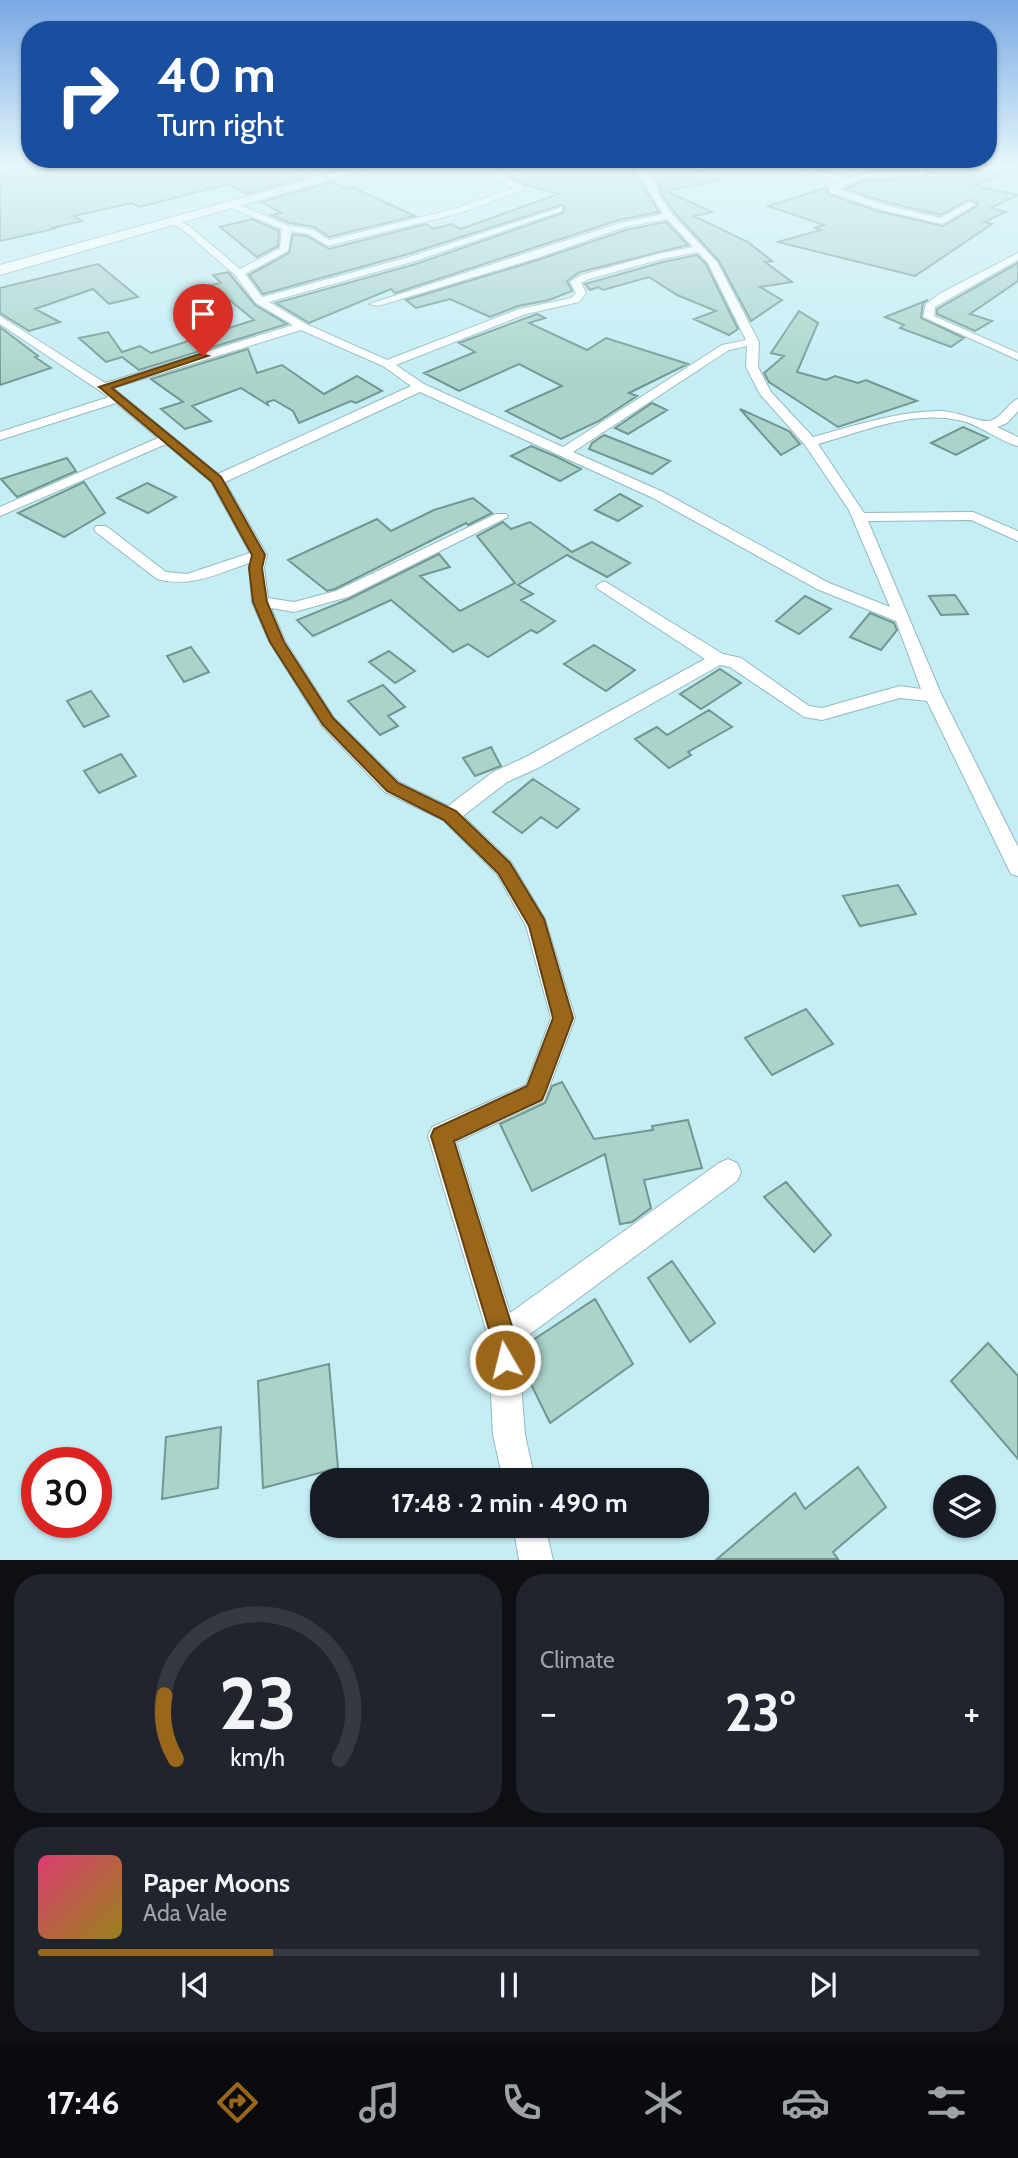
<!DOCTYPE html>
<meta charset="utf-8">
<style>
:root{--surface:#171b24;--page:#20242c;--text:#f1f3f6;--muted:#9ea1a6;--line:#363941;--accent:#99661a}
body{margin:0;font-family:Cabin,sans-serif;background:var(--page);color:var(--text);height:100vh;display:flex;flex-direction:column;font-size:26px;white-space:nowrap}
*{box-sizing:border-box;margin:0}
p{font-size:23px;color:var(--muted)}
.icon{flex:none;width:38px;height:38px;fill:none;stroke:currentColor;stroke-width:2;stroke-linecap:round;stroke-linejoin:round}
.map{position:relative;height:1560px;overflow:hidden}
.panel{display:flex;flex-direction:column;gap:14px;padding:14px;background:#0d0f14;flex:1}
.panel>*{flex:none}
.banner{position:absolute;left:21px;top:21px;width:976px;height:147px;border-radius:28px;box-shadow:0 2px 5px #0004;background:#1a4fa0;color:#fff;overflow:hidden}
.buttons{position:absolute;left:933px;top:1475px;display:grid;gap:14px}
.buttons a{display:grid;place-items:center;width:63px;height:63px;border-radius:50%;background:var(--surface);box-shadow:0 2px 5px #0004;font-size:35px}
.speed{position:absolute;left:21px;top:1447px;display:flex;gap:14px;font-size:35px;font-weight:700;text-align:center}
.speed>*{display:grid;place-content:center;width:91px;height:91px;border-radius:50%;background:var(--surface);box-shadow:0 2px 5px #0004;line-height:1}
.speed .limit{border:10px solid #d22;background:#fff;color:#111}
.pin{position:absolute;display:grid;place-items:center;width:60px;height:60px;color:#fff;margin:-72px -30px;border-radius:50% 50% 50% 0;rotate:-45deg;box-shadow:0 0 7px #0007}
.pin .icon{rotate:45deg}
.me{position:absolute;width:77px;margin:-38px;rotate:352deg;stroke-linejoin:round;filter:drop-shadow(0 0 5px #0008)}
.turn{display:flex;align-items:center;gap:24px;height:147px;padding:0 21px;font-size:32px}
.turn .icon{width:91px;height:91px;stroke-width:2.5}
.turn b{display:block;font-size:49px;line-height:60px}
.big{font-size:52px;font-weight:800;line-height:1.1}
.panel .card{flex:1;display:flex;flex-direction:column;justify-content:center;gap:10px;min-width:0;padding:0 24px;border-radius:28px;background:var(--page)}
.panel .dial{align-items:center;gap:0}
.dial svg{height:182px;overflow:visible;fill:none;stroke:var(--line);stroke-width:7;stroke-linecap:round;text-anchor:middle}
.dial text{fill:var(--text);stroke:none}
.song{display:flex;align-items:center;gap:21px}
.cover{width:84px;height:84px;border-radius:10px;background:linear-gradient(135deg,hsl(340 70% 55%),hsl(50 70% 35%))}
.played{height:7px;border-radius:4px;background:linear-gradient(90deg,var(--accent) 25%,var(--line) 25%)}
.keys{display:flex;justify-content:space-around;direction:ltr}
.heat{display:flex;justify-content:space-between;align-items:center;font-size:38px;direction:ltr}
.panel .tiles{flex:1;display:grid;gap:14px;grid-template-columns:1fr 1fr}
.card:last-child{grid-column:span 2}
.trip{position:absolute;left:310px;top:1468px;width:399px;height:70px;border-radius:28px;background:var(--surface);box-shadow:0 2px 5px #0004;font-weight:800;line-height:70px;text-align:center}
.tabs{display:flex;height:112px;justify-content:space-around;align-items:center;background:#090b0e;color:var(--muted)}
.tabs .icon{width:49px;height:49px}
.tabs .current{color:var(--accent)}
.tabs b{font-size:32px;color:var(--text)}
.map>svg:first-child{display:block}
.building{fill:#aad3cb;stroke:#709790;stroke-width:2}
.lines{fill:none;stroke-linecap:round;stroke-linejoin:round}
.minor-casing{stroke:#92bac1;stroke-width:2}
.primary-casing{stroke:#92bac1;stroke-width:2}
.minor{fill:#fff;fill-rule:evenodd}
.primary{fill:#fff;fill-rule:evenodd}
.route{fill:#99661a;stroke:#634211;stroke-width:2}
</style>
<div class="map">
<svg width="1018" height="1560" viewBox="0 0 1018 1560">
<rect width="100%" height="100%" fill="#c4edf4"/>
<path class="building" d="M42,165H288L313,175L247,194L229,184L139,207L132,203L74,216L82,221L52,228L54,229L0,241V174Z
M522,165H630L659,212L619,220L395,293L391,289L309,323L276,303L416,264L563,213L565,207L561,205L408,254L263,294L249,275L289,253L293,234L307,236L329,249L426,224L433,229L452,224L461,229L558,194L524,184L508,176Z
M645,165H685L720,180L666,191L712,212L694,216L748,242L772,261L765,262L792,282L760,287L782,300L751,321L719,261L674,212L661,193L659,184Z
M955,167L1001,174L975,186L1018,195L991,208L1006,212L984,222L992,224L915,276L778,242L821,230L815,228L824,225L768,206L826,188L828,194L877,211L943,226L977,206L978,203L968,200L941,215L885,202L845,189L864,181L924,178L929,172L946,175Z
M331,182L348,189L352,187L415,216L329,237L314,227L290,223L271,215L281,213L262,202Z
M252,219L279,231L278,246L257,257L220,227Z
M666,222L688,245L580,272L567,281L572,291L549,300L518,306L490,317L450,299L416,308L406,300L538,260L626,230Z
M697,255L706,264L738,329L729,335L694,319L716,311L677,295L649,277L603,290L598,287L590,290L585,284L663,262Z
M1018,263V281L970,314L992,321L975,331L937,314V309Z
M98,264L138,297L109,304L93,289L35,309L60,322L29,331L0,313V288Z
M228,272L255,305L287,324L139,370L122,357L106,362L79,338L108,332L122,352L140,346L151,353L254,320L211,285L221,283L213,275Z
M928,300L923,303L921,318L964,338L951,347L900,328L904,325L885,317Z
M799,311L818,323L797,372L826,380L835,376L858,383L866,380L917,401L838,427L769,382L764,373L784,356L771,353Z
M537,314L545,318L529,323L587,350L606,338L688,364L629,393L637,396L599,421L561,439L506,411L562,386L519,364L459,391L424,373L475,352L459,343Z
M0,327L38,356L35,357L51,368L0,385Z
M248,349L257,373L282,365L324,394L357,376L382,391L356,403L351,401L299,423L293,411L274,400L267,402L268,405L241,388L192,406L211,421L185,429L161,409L183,402L151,379Z
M652,403L667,410L628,434L615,428Z
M740,409L789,431L800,444L781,455Z
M963,427L988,438L956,455L931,443Z
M604,435L670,461L652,474L589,449L592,443Z
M531,446L557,457L581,469L560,481L511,456Z
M67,458L76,471L17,497L1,479Z
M84,482L105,513L64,537L18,513Z
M147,483L176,497L148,513L117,498Z
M620,494L642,506L618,521L595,510Z
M473,498L492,513L468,525L466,523L335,589L327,591L288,560L377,519L391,531L434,510Z
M503,522L511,529L530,522L572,552L592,542L630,563L607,577L567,555L518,585L533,594L521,600L555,621L537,633L531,630L488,657L468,644L453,652L391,600L313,636L297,620L349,599L439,554L450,567L420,576L460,611L515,583L477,536Z
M955,595L968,614L941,615L929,596Z
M805,596L831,609L799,634L776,621Z
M870,613L894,623L897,630L881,650L850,637Z
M594,645L635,670L606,691L564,664Z
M191,647L209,672L184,682L167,656Z
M389,651L415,671L395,683L369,662Z
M720,669L741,683L701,709L680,694Z
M383,685L405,707L388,716L398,726L380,735L348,701Z
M91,691L109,716L84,727L67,701Z
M709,710L732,727L688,752L691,755L669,768L635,739L657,727L667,735Z
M491,747L501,766L475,776L463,758Z
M121,754L136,776L99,793L84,771Z
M533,779L579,809L557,828L541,817L522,833L493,812Z
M898,885L916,914L860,926L843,896Z
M806,1009L833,1044L772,1075L745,1038Z
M562,1082L594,1139L653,1130L652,1126L688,1120L702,1168L644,1180L651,1208L632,1222L620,1224L605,1154L532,1191L500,1124L545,1103L552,1086Z
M786,1182L831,1235L814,1252L764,1197Z
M672,1261L715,1323L690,1342L648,1278Z
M595,1299L633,1364L550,1423L523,1368L521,1348Z
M988,1343L1018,1376V1459L951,1381Z
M329,1364L338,1468L263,1488L258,1381Z
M221,1427L218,1488L162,1499L166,1437Z
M858,1467L886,1507L833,1552L838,1559H717L795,1493L805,1509Z"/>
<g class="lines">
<g class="minor-casing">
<path id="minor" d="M509,165H519L503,176L523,186V190L460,213L328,246L308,234L291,231L288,251L245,274L262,297L409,257L562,207V211L415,261L269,302L306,324L387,360L519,309L571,298L576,293L570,282L581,275L661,253L693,247L667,219L625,227L537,258L378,306L369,304L620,223L663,214C652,197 645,182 632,165H641L657,186L658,194L672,214L717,262L759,342L758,367L771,392L813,437C854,426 898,411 941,411C955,411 979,422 988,421C1002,419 1006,404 1018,399V411L1007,423L997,427L1018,437V446C996,440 980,424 958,420C913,410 861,432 818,444L864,513L973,512L1018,531V541L971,520L868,521L942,696L1018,847V876L1011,874L1008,868L927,701L900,698L822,720L804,717L730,667L720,665L538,768L507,782L463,816L511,862L545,919L575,1018L544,1101L456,1142L510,1313L719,1163L728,1159L737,1163L741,1172L737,1181L518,1343L525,1435L535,1480H503L493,1435L488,1336L428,1136L432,1127L526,1085L551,1018L526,926L497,874L443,820L385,792L322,726L269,641L252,602L249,563C217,574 191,588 157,579L96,532L94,529L96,526H106L166,572L187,574L250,553L211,482L166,444L0,516V507L158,438L116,403L0,440V432L109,397L0,324V316L105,383L293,325L256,303L235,275L182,229L170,223V219L188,225L240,269L280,248L282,229L229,207V203H235L289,226L314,230L329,240L454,209L513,188L493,176ZM698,252L708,263L746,340L722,345L563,447L424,384L396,365L526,314L579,302L586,293L581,283L589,279L662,259ZM301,330L383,366L411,386L218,474L113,388ZM747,346L746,367L760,394L805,445L849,510L890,607L829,583L663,492L573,452L729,350ZM420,392L653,498L817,589L896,621L921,689L900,686L822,708L809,706L741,658L723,654L604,581L596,586L598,589L705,659L524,758L493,772L448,806L399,782L334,718L285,641L271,608L294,612L348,597L508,517L506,514H496L336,591L294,602L268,598L264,568L267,555L225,482Z
M787,165H801L845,178L874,172L918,171L922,165H930L924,175L863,178L838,189L884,205L941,218L969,202L976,204L942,224L878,209L829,192V188L838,182Z
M1018,253V260L935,307L934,316L1018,353V360L923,317L926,304L941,293Z
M513,1526H545L553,1560H519Z"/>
</g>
<g class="primary-casing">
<path id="primary" d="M360,165H381L0,275V265Z"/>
</g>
<use href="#minor" class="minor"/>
<use href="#primary" class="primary"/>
</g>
<linearGradient id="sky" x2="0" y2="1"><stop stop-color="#7aa8e4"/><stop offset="0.43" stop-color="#e4f7fa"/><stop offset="1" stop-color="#e4f7fa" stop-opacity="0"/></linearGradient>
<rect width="1018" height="384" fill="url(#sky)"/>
<path class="route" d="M200,354L208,356L112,388L221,477L265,555L262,568L267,602L284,642L333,718L398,783L456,811L510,863L544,919L573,1018L545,1093L542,1100L454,1141L515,1336L517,1360L513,1369L505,1373L496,1369L492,1360L491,1336L431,1136L434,1129L527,1086L553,1018L529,926L498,873L444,820L387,791L323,725L270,642L253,602L249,568L252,555L212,482L99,387Z"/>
</svg>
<div class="buttons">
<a><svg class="icon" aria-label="layers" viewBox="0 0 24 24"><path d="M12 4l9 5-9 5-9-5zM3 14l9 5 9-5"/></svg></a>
</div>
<div class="speed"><div class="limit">30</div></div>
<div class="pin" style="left:203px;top:356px;background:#d93025"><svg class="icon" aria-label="arrive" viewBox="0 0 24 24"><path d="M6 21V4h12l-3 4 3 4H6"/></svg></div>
<svg class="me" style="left:505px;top:1360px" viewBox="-20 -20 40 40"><circle r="17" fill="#99661a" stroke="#fff" stroke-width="3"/><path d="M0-11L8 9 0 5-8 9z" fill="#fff"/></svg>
<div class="trip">17:48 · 2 min · 490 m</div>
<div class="banner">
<div class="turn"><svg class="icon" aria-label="right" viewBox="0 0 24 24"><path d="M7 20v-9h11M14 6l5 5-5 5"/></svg><div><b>40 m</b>Turn right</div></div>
</div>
</div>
<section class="panel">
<div class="tiles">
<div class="card dial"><svg viewBox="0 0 100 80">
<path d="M14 69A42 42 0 1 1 86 69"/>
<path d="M14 69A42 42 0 0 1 9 41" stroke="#99661a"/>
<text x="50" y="56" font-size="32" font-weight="700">23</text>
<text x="50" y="72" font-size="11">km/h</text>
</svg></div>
<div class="card"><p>Climate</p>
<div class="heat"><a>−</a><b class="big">23°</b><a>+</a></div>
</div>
<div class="card">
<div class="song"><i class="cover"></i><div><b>Paper Moons</b><p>Ada Vale</p></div></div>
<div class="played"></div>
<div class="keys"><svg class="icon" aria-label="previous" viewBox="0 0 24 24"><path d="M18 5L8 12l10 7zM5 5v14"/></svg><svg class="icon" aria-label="pause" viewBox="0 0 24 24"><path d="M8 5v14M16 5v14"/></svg><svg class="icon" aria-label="next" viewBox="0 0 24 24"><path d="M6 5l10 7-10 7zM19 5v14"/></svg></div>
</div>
</div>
</section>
<nav class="tabs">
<b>17:46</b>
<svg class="icon current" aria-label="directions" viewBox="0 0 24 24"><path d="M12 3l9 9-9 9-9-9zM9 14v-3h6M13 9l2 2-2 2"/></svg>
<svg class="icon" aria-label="music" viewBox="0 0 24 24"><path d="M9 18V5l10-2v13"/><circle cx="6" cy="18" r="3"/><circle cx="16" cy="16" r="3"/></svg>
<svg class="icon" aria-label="phone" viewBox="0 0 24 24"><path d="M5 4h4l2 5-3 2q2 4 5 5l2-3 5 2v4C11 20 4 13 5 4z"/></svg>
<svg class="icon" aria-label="climate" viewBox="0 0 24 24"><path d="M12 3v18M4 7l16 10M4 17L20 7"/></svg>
<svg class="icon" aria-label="car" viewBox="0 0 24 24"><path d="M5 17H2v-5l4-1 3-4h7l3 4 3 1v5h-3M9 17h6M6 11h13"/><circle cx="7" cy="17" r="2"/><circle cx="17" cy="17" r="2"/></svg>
<svg class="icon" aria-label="filters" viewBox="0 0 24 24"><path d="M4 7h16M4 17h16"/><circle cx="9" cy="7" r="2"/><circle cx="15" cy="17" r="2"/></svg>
</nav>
